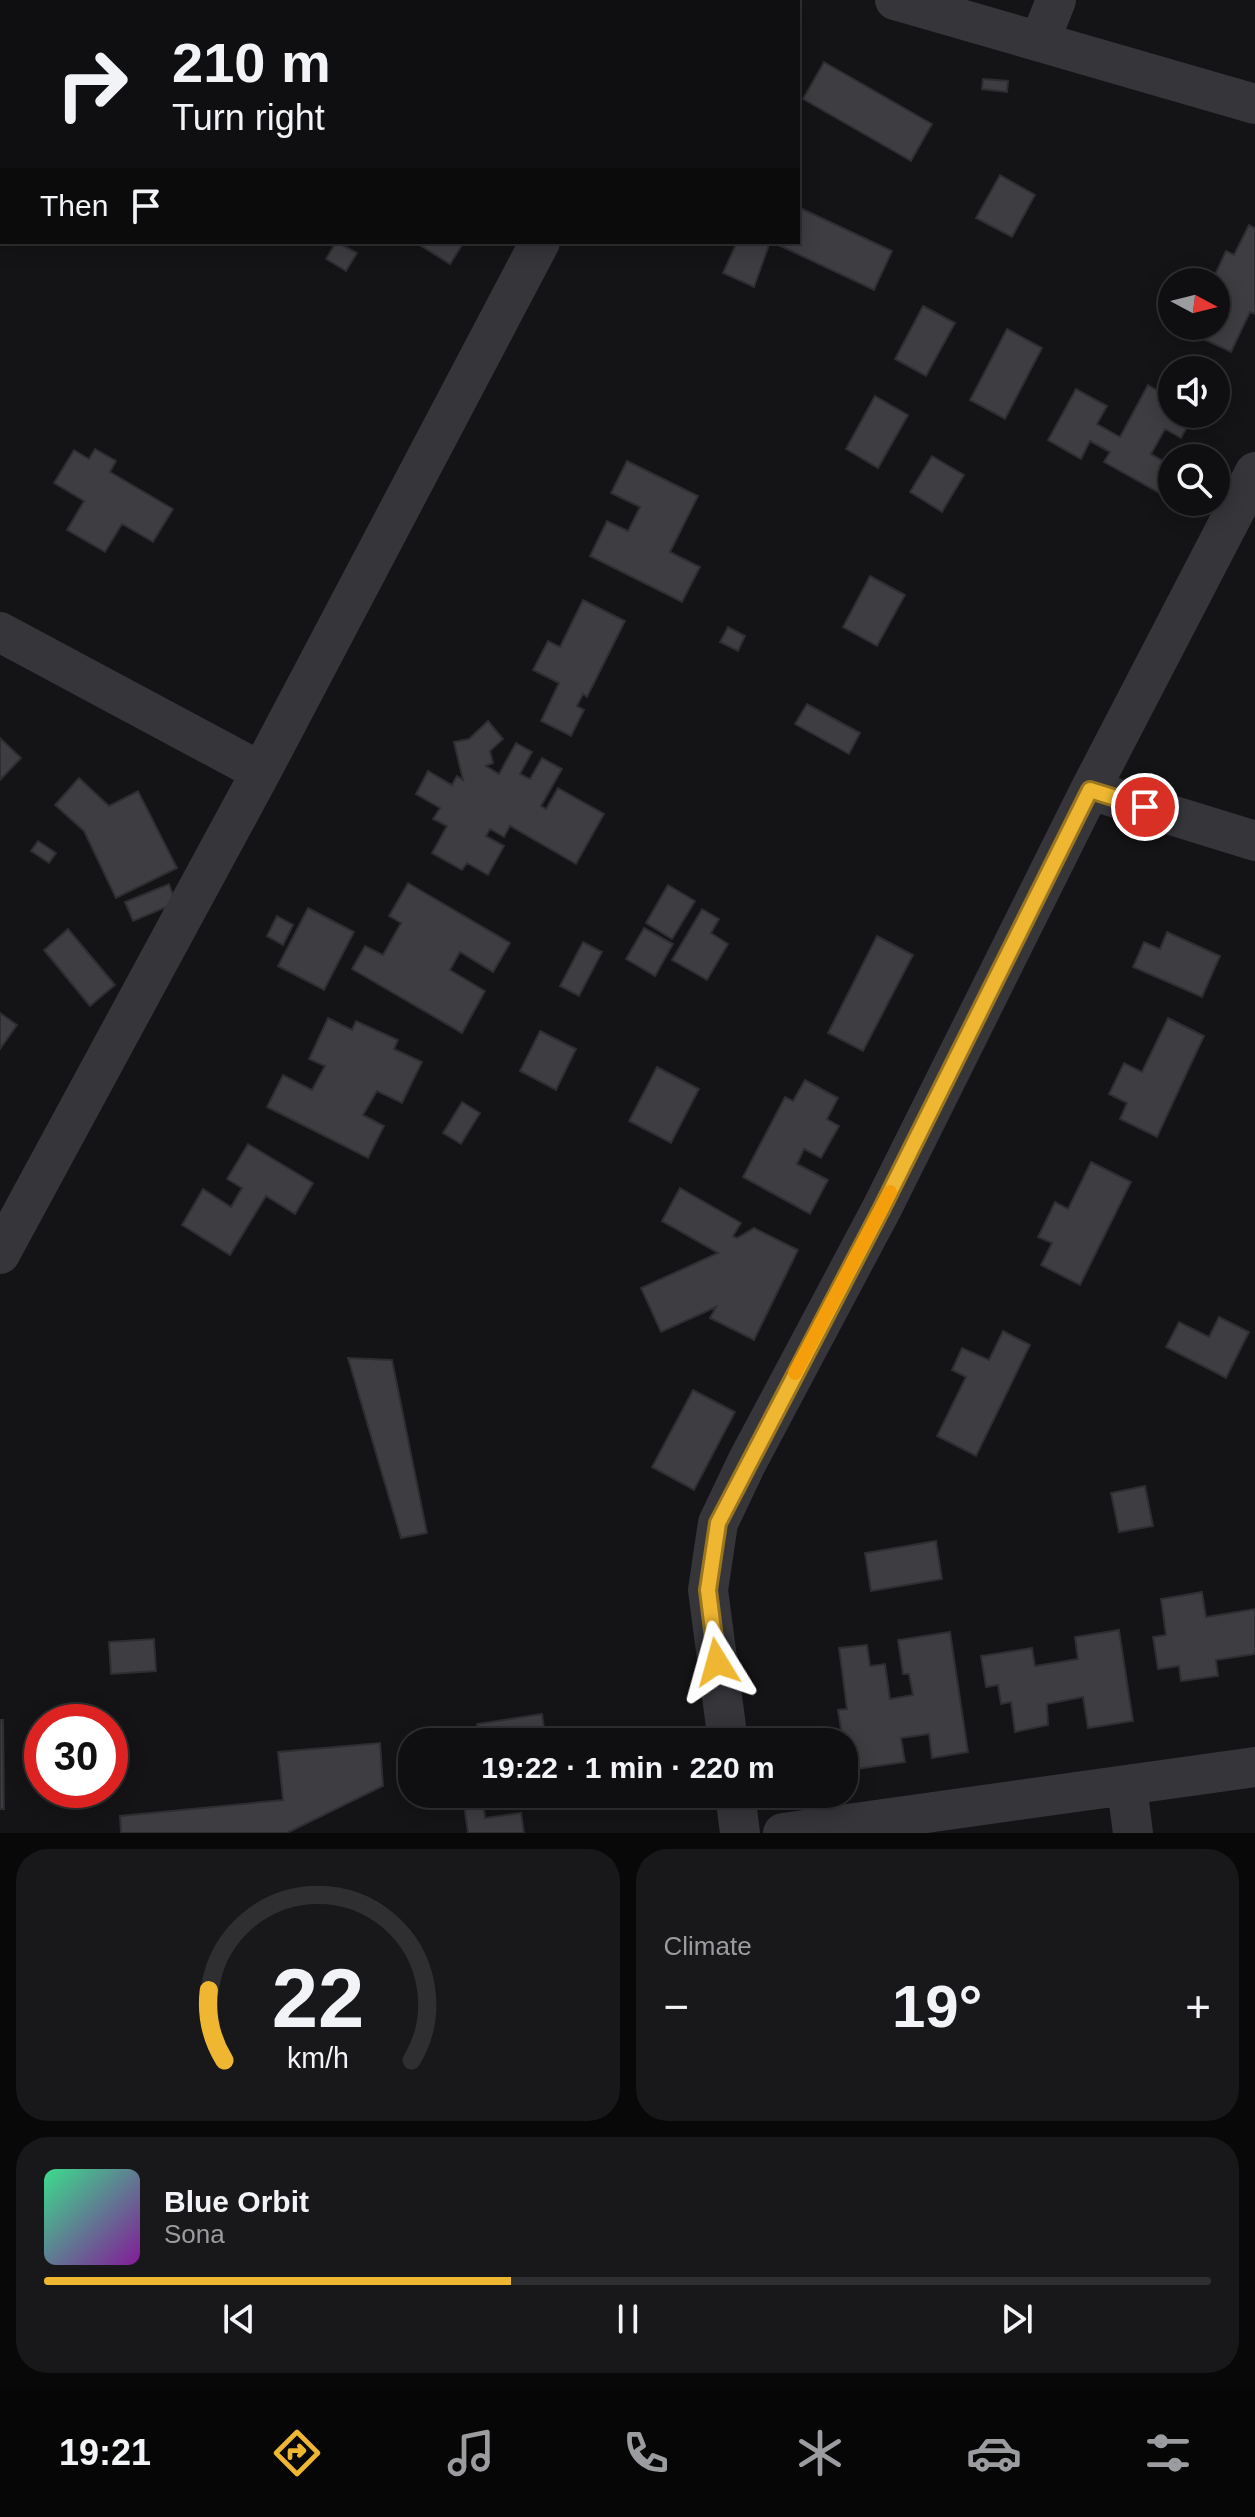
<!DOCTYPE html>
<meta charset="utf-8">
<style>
:root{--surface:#0f0e10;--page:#181719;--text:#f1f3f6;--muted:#9b9c9f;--line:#2f2e30;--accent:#efb632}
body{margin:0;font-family:Arial,sans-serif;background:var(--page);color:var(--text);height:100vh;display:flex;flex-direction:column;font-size:30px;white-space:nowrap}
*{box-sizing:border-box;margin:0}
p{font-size:26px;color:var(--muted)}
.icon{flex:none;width:44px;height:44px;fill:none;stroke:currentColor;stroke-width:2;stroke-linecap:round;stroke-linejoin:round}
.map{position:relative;height:1833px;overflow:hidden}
.details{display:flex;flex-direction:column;gap:16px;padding:16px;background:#080809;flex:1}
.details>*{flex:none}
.guide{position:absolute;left:0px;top:0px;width:800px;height:244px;box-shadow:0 4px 20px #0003,0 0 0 2px var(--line);background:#0f0e10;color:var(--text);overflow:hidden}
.needle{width:52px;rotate:97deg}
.tools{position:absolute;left:1158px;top:268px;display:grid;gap:16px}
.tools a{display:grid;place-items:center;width:72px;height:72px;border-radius:50%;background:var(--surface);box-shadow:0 4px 20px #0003,0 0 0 2px var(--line);font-size:40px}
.speed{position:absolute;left:24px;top:1704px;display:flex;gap:16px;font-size:40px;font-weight:700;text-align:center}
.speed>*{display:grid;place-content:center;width:104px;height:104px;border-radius:50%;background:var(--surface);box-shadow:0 4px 20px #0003,0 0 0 2px var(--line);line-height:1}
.speed .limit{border:12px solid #d22;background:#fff;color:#111}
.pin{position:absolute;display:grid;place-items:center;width:68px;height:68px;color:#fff;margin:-34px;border:4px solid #fff;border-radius:50%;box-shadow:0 2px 8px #0007}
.me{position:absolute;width:88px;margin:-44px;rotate:352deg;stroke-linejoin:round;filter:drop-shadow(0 0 6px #0008)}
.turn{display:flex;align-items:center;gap:28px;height:168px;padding:0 40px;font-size:36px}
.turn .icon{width:104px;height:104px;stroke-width:2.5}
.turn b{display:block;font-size:56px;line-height:68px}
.then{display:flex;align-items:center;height:76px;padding:0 40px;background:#0003;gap:16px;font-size:30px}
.big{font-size:60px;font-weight:800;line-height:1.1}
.details .widget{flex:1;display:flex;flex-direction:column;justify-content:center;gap:12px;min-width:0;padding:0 28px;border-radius:32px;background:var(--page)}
.details .dial{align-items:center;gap:0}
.dial svg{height:208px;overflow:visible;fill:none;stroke:var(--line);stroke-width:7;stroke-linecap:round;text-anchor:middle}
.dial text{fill:var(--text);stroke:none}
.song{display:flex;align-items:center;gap:24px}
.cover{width:96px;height:96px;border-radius:12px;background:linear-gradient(135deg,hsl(150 70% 55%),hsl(290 70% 35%))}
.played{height:8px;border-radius:4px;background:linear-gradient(90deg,var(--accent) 40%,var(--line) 40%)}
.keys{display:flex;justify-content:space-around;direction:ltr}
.heat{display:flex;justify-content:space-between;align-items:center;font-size:44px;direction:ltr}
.details .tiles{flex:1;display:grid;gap:16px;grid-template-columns:1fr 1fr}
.widget:last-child{grid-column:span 2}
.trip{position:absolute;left:398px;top:1728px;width:460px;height:80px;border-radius:32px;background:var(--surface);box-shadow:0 4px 20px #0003,0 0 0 2px var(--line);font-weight:800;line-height:80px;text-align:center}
.tabs{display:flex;height:128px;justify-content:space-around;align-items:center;background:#060606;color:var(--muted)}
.tabs .icon{width:56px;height:56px}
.tabs .active{color:var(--accent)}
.tabs b{font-size:36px;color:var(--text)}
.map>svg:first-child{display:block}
.building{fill:#3e3e42;stroke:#2e2d31;stroke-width:2}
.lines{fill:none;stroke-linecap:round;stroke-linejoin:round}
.minor{stroke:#35353a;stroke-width:40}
.route-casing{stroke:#9b7620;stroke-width:20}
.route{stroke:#efb632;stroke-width:14}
.slow{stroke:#f59e0b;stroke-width:14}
</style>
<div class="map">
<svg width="1255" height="1833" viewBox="0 0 1255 1833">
<rect width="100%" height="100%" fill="#141315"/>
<path class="building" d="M197,0H276L197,2Z
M0,20L2,21V75L0,73Z
M824,62L932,124L911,161L803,99Z
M983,79L1008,81L1007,92L982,89Z
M1000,175L1035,195L1012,237L976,218Z
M798,207L892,251L874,290L772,242H798Z
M1249,225L1255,228V314L1250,312L1231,352L1195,335L1200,326H1216V292L1221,283L1213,279L1226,251L1234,255Z
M336,242L357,253L346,271L326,259Z
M415,242H464L450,264Z
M737,242H770L754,287L723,273Z
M923,306L955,323L926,376L895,359Z
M1007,329L1042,348L1005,419L970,400Z
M1148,385L1172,399V414H1194L1181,438L1165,429L1151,454L1172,466V500L1104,462L1110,452L1090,441L1081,459L1048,440L1076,389L1107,406L1097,424L1120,437Z
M875,396L908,415L878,468L846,449Z
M95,449L116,461L110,472L173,509L153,542L122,524L105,552L67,530L84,501L54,483L74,450L89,459Z
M932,456L964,475L942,512L910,492Z
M627,461L698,496L670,552L700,567L682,602L590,556L607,521L628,531L640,507L611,493Z
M1176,502H1210L1202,516Z
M870,576L905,595L877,646L843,627Z
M583,600L625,621L587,697L583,694L577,706L584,710L571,736L541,721L559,683L533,670L548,641L560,647Z
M728,627L745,636L738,651L720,642Z
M807,704L860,733L849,754L795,724Z
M488,721L503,739L490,751L493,763L486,766L499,774L516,743L532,752L520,774L530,779L542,758L562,769L541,806L546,809L558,788L604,814L576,864L510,826L504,837L490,829L486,836L504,846L488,875L467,863L462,870L432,853L447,826L433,819L440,808L416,794L428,771L452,785L457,776L463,780L454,742L469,739Z
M0,738L21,758L0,780Z
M79,778L109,806L138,791L177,868L116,898L84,831L55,805Z
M38,841L56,853L49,863L31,851Z
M408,883L510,943L493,972L460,952L450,970L485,991L462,1033L352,969L365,946L383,955L401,923L389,916Z
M169,884L176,903L133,921L125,902Z
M668,885L695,901L672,939L646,923Z
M308,908L354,932L324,990L278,966Z
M702,909L719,919L711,933L728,944L707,980L672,960Z
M277,916L293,925L283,945L267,936Z
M644,928L673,944L655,976L626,959Z
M68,929L115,985L90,1006L44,950Z
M1167,932L1220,956L1202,997L1133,967L1144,942L1160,949Z
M877,936L913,955L863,1051L828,1033Z
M583,942L602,952L579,996L560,986Z
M0,1013L17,1025L0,1049Z
M328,1018L352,1030L356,1021L398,1040L394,1049L422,1062L402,1103L377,1091L363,1115L384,1126L368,1158L267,1107L283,1075L312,1090L325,1066L309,1059Z
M1168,1018L1204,1036L1157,1137L1120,1119L1127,1103L1109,1094L1124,1063L1142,1072Z
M540,1031L576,1049L556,1090L520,1071Z
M657,1067L699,1089L671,1143L629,1121Z
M805,1080L838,1098L827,1119L839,1126L821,1158L804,1149L797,1164L828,1180L810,1214L743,1177L785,1097L793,1101Z
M462,1102L480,1113L461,1144L443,1133Z
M248,1144L313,1183L295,1214L266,1196L230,1255L182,1225L203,1189L231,1207L242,1188L227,1179Z
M1091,1162L1131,1182L1080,1285L1041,1265L1052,1243L1038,1237L1055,1202L1068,1209Z
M680,1188L741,1223L733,1236L737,1238L754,1228L798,1250L754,1340L710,1318L716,1307L661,1332L641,1288L718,1253L662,1221Z
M1219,1317L1249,1332L1226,1378L1166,1347L1179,1322L1209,1337Z
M1003,1331L1030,1345L976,1456L937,1436L966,1377L952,1370L962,1348L989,1360Z
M348,1358L392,1360L427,1533L401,1538Z
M693,1390L735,1412L694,1490L652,1467Z
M1145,1486L1153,1526L1119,1532L1111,1493Z
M936,1541L942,1579L871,1591L865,1553Z
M1202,1592L1206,1617L1255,1609V1654L1216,1660L1218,1676L1181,1681L1179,1666L1158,1669L1153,1637L1166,1635L1161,1599Z
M1119,1630L1133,1721L1088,1728L1083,1697L1047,1704L1048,1725L1015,1732L1011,1702L1001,1704L998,1685L986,1687L981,1656L1032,1648L1035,1666L1078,1659L1075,1637Z
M950,1632L968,1752L932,1758L929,1734L901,1738L905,1762L856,1769L852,1741L843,1742L838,1710L847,1709L839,1648L867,1645L870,1666L885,1664L890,1699L913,1695L909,1674H903L898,1640Z
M154,1639L156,1671L111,1674L109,1642Z
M542,1714L546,1742H480L477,1724Z
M0,1720H3L4,1809H0Z
M380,1743L383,1786L287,1833H121L120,1816L283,1800L278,1752Z
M482,1795L485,1818L521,1813L524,1833H468L463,1798Z"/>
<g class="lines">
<path class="minor" d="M895,0L1255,104
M666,2L667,0
M1040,41L1056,0
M0,632L261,772
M1090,790L1255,841
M0,1254L261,772L540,242
M728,1742L708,1590L718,1523L747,1462L882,1208L1090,790L1255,472
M1127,1787L1133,1833
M735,1794L740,1833
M783,1833L1255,1767"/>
</g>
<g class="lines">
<g class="route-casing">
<path id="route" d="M717,1662L708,1590L718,1523L882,1208L1090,790L1145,807"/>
</g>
<use href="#route" class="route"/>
<path class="slow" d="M795,1373L890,1192"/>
</g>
</svg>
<div class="tools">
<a><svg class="needle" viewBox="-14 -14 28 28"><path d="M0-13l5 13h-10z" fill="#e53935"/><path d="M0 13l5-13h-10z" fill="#9b9c9f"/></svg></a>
<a><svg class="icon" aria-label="sound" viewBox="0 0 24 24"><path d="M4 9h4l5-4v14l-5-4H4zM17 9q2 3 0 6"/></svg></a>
<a><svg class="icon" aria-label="search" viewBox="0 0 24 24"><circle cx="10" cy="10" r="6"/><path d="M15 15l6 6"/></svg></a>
</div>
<div class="speed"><div class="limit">30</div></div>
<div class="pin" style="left:1145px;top:807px;background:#d93025"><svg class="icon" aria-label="arrive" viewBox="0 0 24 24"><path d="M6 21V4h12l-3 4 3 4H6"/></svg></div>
<svg class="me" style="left:717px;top:1662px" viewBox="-20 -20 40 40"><path d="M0-17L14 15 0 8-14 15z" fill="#efb632" stroke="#fff" stroke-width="4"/></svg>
<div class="trip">19:22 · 1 min · 220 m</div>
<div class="guide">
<div class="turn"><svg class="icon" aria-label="right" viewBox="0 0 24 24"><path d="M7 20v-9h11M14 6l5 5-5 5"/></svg><div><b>210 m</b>Turn right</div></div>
<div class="then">Then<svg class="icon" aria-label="arrive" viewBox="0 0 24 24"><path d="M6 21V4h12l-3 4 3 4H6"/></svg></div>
</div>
</div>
<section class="details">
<div class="tiles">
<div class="widget dial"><svg viewBox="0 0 100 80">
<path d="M14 69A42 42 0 1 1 86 69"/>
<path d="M14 69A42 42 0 0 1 8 42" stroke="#efb632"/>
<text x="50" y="56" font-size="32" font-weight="700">22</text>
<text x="50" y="72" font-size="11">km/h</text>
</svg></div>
<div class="widget"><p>Climate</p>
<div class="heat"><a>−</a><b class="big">19°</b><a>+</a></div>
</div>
<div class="widget">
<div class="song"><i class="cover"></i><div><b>Blue Orbit</b><p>Sona</p></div></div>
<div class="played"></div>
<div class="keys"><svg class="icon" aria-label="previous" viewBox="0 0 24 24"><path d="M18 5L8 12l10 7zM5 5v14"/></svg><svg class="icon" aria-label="pause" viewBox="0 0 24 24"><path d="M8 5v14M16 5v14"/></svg><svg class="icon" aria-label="next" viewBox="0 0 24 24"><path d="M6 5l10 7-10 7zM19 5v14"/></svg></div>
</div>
</div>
</section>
<nav class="tabs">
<b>19:21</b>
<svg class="icon active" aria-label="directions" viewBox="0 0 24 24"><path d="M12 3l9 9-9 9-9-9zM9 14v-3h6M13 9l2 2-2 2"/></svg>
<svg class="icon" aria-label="music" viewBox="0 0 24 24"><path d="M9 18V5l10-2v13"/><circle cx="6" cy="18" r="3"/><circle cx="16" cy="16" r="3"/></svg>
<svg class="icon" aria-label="phone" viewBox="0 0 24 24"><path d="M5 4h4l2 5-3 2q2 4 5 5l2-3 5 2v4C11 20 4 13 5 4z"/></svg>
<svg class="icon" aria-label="climate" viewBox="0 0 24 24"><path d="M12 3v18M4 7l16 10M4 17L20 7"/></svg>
<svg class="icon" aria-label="car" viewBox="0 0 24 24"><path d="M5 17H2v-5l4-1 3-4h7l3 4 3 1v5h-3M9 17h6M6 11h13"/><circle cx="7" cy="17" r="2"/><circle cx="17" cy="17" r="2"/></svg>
<svg class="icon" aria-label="filters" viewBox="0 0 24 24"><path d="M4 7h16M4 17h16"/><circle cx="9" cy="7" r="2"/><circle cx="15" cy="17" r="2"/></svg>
</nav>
